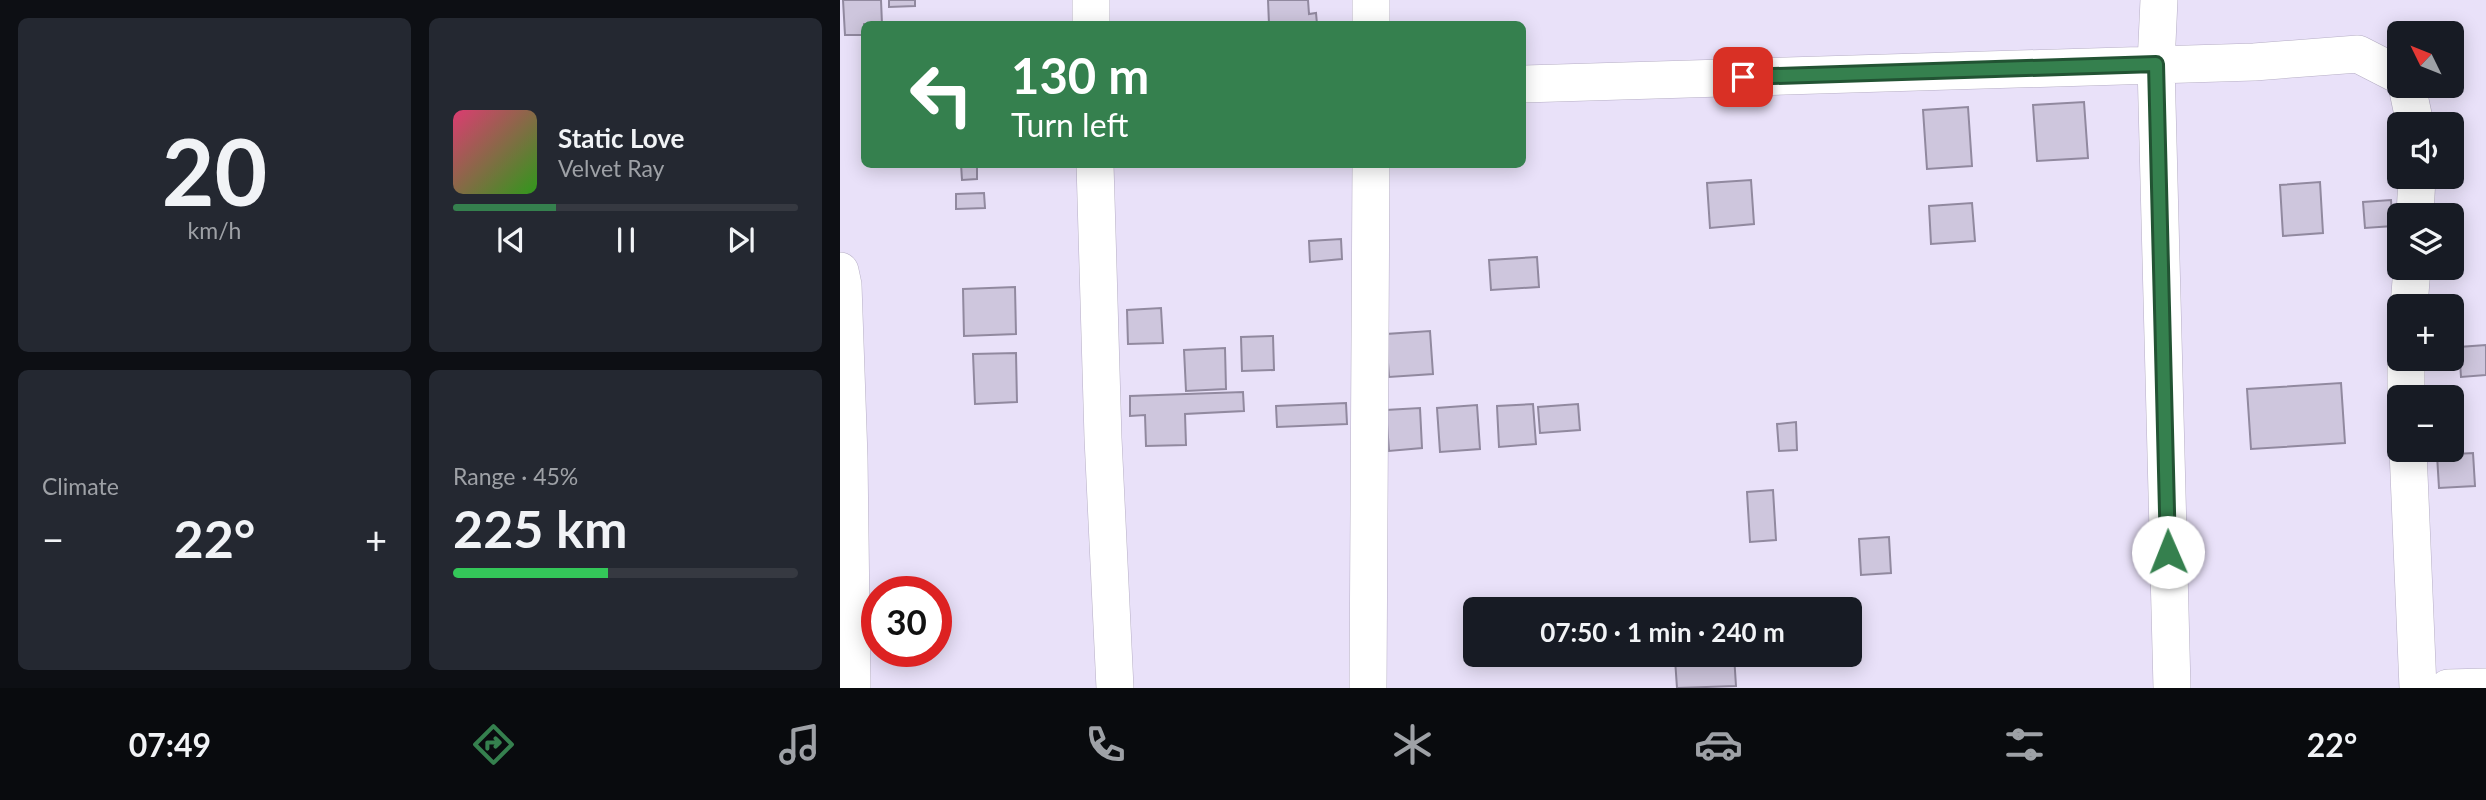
<!DOCTYPE html>
<meta charset="utf-8">
<style>
:root{--surface:#171b24;--page:#242831;--text:#f1f3f6;--muted:#9ea1a6;--line:#363941;--accent:#35804e}
body{margin:0;font-family:Lato,sans-serif;background:var(--page);color:var(--text);height:100vh;display:flex;flex-direction:column;font-size:26px;white-space:nowrap}
*{box-sizing:border-box;margin:0}
p{font-size:23px;color:var(--muted)}
.icon{flex:none;width:38px;height:38px;fill:none;stroke:currentColor;stroke-width:2;stroke-linecap:round;stroke-linejoin:round}
.map{position:relative;flex:1;overflow:hidden}
.details{display:flex;flex-direction:column;gap:18px;padding:18px;background:#0d0f14;width:840px}
.details>*{flex:none}
.top-card{position:absolute;left:21px;top:21px;width:665px;height:147px;border-radius:10px;box-shadow:0 4px 18px #0003;background:#35804e;color:#fff;overflow:hidden}
.needle{width:46px;rotate:313deg}
.fabs{position:absolute;left:1547px;top:21px;display:grid;gap:14px}
.fabs a{display:grid;place-items:center;width:77px;height:77px;border-radius:10px;background:var(--surface);box-shadow:0 4px 18px #0003;font-size:35px}
.speed{position:absolute;left:21px;top:576px;display:flex;gap:14px;font-size:35px;font-weight:700;text-align:center}
.speed>*{display:grid;place-content:center;width:91px;height:91px;border-radius:50%;background:var(--surface);box-shadow:0 4px 18px #0003;line-height:1}
.speed .limit{border:10px solid #d22;background:#fff;color:#111}
.pin{position:absolute;display:grid;place-items:center;width:60px;height:60px;color:#fff;margin:-30px;border-radius:14px;box-shadow:0 4px 10px #0006}
.me{position:absolute;width:77px;margin:-38px;rotate:359deg;stroke-linejoin:round;filter:drop-shadow(0 0 5px #0008)}
.turn{display:flex;align-items:center;gap:24px;height:147px;padding:0 35px;font-size:32px}
.turn .icon{width:91px;height:91px;stroke-width:2.5}
.turn b{display:block;font-size:49px;line-height:60px}
.big{font-size:52px;font-weight:700;line-height:1.1}
.details .tile{flex:1;display:flex;flex-direction:column;justify-content:center;gap:10px;min-width:0;padding:0 24px;border-radius:10px;background:var(--page)}
.details .dial{align-items:center;gap:0}
.dial b{font-size:91px;line-height:1}
.song{display:flex;align-items:center;gap:21px}
.cover{width:84px;height:84px;border-radius:10px;background:linear-gradient(135deg,hsl(340 70% 55%),hsl(110 70% 35%))}
.played{height:7px;border-radius:4px;background:linear-gradient(90deg,var(--accent) 30%,var(--line) 30%)}
.keys{display:flex;justify-content:space-around;direction:ltr}
.heat{display:flex;justify-content:space-between;align-items:center;font-size:38px;direction:ltr}
.charge{height:10px;border-radius:5px;background:linear-gradient(90deg,#34c759 45%,var(--line) 0)}
.details .tiles{flex:1;display:grid;gap:18px;grid-template-columns:repeat(2,1fr)}
.trip{position:absolute;left:623px;top:597px;width:399px;height:70px;border-radius:10px;background:var(--surface);box-shadow:0 4px 18px #0003;font-weight:700;line-height:70px;text-align:center}
.menu{display:flex;height:112px;justify-content:space-around;align-items:center;background:#090b0e;color:var(--muted)}
.menu .icon{width:49px;height:49px}
.menu .current{color:var(--accent)}
.menu b{font-size:32px;color:var(--text)}
main{display:flex;flex:1;min-height:0}
.map>svg:first-child{display:block}
.building{fill:#cec6dd;stroke:#91899f;stroke-width:2}
.lines{fill:none;stroke-linecap:round;stroke-linejoin:round}
.minor-casing{stroke:#b6aec5;stroke-width:38}
.minor{stroke:#fff;stroke-width:37}
.route-casing{stroke:#225333;stroke-width:18}
.route{stroke:#35804e;stroke-width:12}
</style>
<main>
<section class="details">
<div class="tiles">
<div class="tile dial"><b>20</b><p>km/h</p></div>
<div class="tile">
<div class="song"><i class="cover"></i><div><b>Static Love</b><p>Velvet Ray</p></div></div>
<div class="played"></div>
<div class="keys"><svg class="icon" aria-label="previous" viewBox="0 0 24 24"><path d="M18 5L8 12l10 7zM5 5v14"/></svg><svg class="icon" aria-label="pause" viewBox="0 0 24 24"><path d="M8 5v14M16 5v14"/></svg><svg class="icon" aria-label="next" viewBox="0 0 24 24"><path d="M6 5l10 7-10 7zM19 5v14"/></svg></div>
</div>
<div class="tile"><p>Climate</p>
<div class="heat"><a>−</a><b class="big">22°</b><a>+</a></div>
</div>
<div class="tile"><p>Range · 45%</p><b class="big">225 km</b><div class="charge"></div></div>
</div>
</section>
<div class="map">
<svg width="1646" height="688" viewBox="0 0 1646 688">
<rect width="100%" height="100%" fill="#e9e1f9"/>
<path class="building" d="M3,0H41L42,24H24V35H5Z
M49,0H75V6L49,7Z
M428,0H468L469,14L476,13L477,24H429Z
M1244,102L1248,158L1197,161L1193,105Z
M1128,107L1132,166L1087,169L1083,110Z
M121,164H137V179L122,180Z
M911,180L914,224L870,228L867,183Z
M1480,182L1483,233L1443,236L1440,185Z
M144,193L145,208L116,209V194Z
M1551,200L1553,226L1525,228L1523,202Z
M1132,203L1135,241L1091,244L1089,206Z
M501,239L502,259L470,262L469,241Z
M697,257L699,287L651,290L649,260Z
M175,287L176,334L124,336L123,289Z
M321,308L323,343L288,344L287,310Z
M590,331L593,374L549,377L546,334Z
M433,336L434,370L402,371L401,337Z
M1646,345V375L1621,377L1619,347Z
M385,348L386,389L346,391L344,350Z
M176,353L177,402L135,404L133,354Z
M1501,383L1505,443L1411,449L1407,389Z
M403,392L404,411L345,414L346,445L306,446L305,415L290,416V396Z
M506,403L507,424L437,427L436,406Z
M693,404L696,444L659,447L657,406Z
M738,404L740,430L700,433L698,407Z
M637,405L640,449L600,452L597,408Z
M580,408L582,448L549,451L546,410Z
M956,422L957,450L939,451L937,424Z
M1633,453L1635,486L1599,488L1597,455Z
M933,490L936,540L910,542L907,492Z
M1049,537L1051,573L1021,575L1019,539Z
M894,655L896,686L837,688L835,659Z"/>
<g class="lines">
<g class="minor-casing">
<path id="minor" d="M251,0V24
M531,0V24
M1319,0L1316,64L1332,688
M682,84L1414,62L1518,54L1559,75
M1567,86L1575,124
M255,164L263,438L275,688
M1575,215L1577,177
M0,271L3,285L9,458L12,688
M1569,306L1572,268
M1566,397V359
M1568,450L1578,688
M528,688L531,164
M1608,688L1646,687"/>
</g>
<use href="#minor" class="minor"/>
</g>
<g class="lines">
<g class="route-casing">
<path id="route" d="M903,77L1316,64L1328,552"/>
</g>
<use href="#route" class="route"/>
</g>
</svg>
<div class="fabs">
<a><svg class="needle" viewBox="-14 -14 28 28"><path d="M0-13l5 13h-10z" fill="#e53935"/><path d="M0 13l5-13h-10z" fill="#9ea1a6"/></svg></a>
<a><svg class="icon" aria-label="sound" viewBox="0 0 24 24"><path d="M4 9h4l5-4v14l-5-4H4zM17 9q2 3 0 6"/></svg></a>
<a><svg class="icon" aria-label="layers" viewBox="0 0 24 24"><path d="M12 4l9 5-9 5-9-5zM3 14l9 5 9-5"/></svg></a>
<a>+</a>
<a>−</a>
</div>
<div class="speed"><div class="limit">30</div></div>
<div class="pin" style="left:903px;top:77px;background:#d93025"><svg class="icon" aria-label="arrive" viewBox="0 0 24 24"><path d="M6 21V4h12l-3 4 3 4H6"/></svg></div>
<svg class="me" style="left:1328px;top:552px" viewBox="-20 -20 40 40"><circle r="19" fill="#fff"/><path d="M0-13L10 11 0 6-10 11z" fill="#35804e"/></svg>
<div class="trip">07:50 · 1 min · 240 m</div>
<div class="top-card">
<div class="turn"><svg class="icon" aria-label="left" viewBox="0 0 24 24"><path d="M17 20v-9H6M10 6l-5 5 5 5"/></svg><div><b>130 m</b>Turn left</div></div>
</div>
</div>
</main>
<nav class="menu">
<b>07:49</b>
<svg class="icon current" aria-label="directions" viewBox="0 0 24 24"><path d="M12 3l9 9-9 9-9-9zM9 14v-3h6M13 9l2 2-2 2"/></svg>
<svg class="icon" aria-label="music" viewBox="0 0 24 24"><path d="M9 18V5l10-2v13"/><circle cx="6" cy="18" r="3"/><circle cx="16" cy="16" r="3"/></svg>
<svg class="icon" aria-label="phone" viewBox="0 0 24 24"><path d="M5 4h4l2 5-3 2q2 4 5 5l2-3 5 2v4C11 20 4 13 5 4z"/></svg>
<svg class="icon" aria-label="climate" viewBox="0 0 24 24"><path d="M12 3v18M4 7l16 10M4 17L20 7"/></svg>
<svg class="icon" aria-label="car" viewBox="0 0 24 24"><path d="M5 17H2v-5l4-1 3-4h7l3 4 3 1v5h-3M9 17h6M6 11h13"/><circle cx="7" cy="17" r="2"/><circle cx="17" cy="17" r="2"/></svg>
<svg class="icon" aria-label="filters" viewBox="0 0 24 24"><path d="M4 7h16M4 17h16"/><circle cx="9" cy="7" r="2"/><circle cx="15" cy="17" r="2"/></svg>
<b>22°</b>
</nav>
